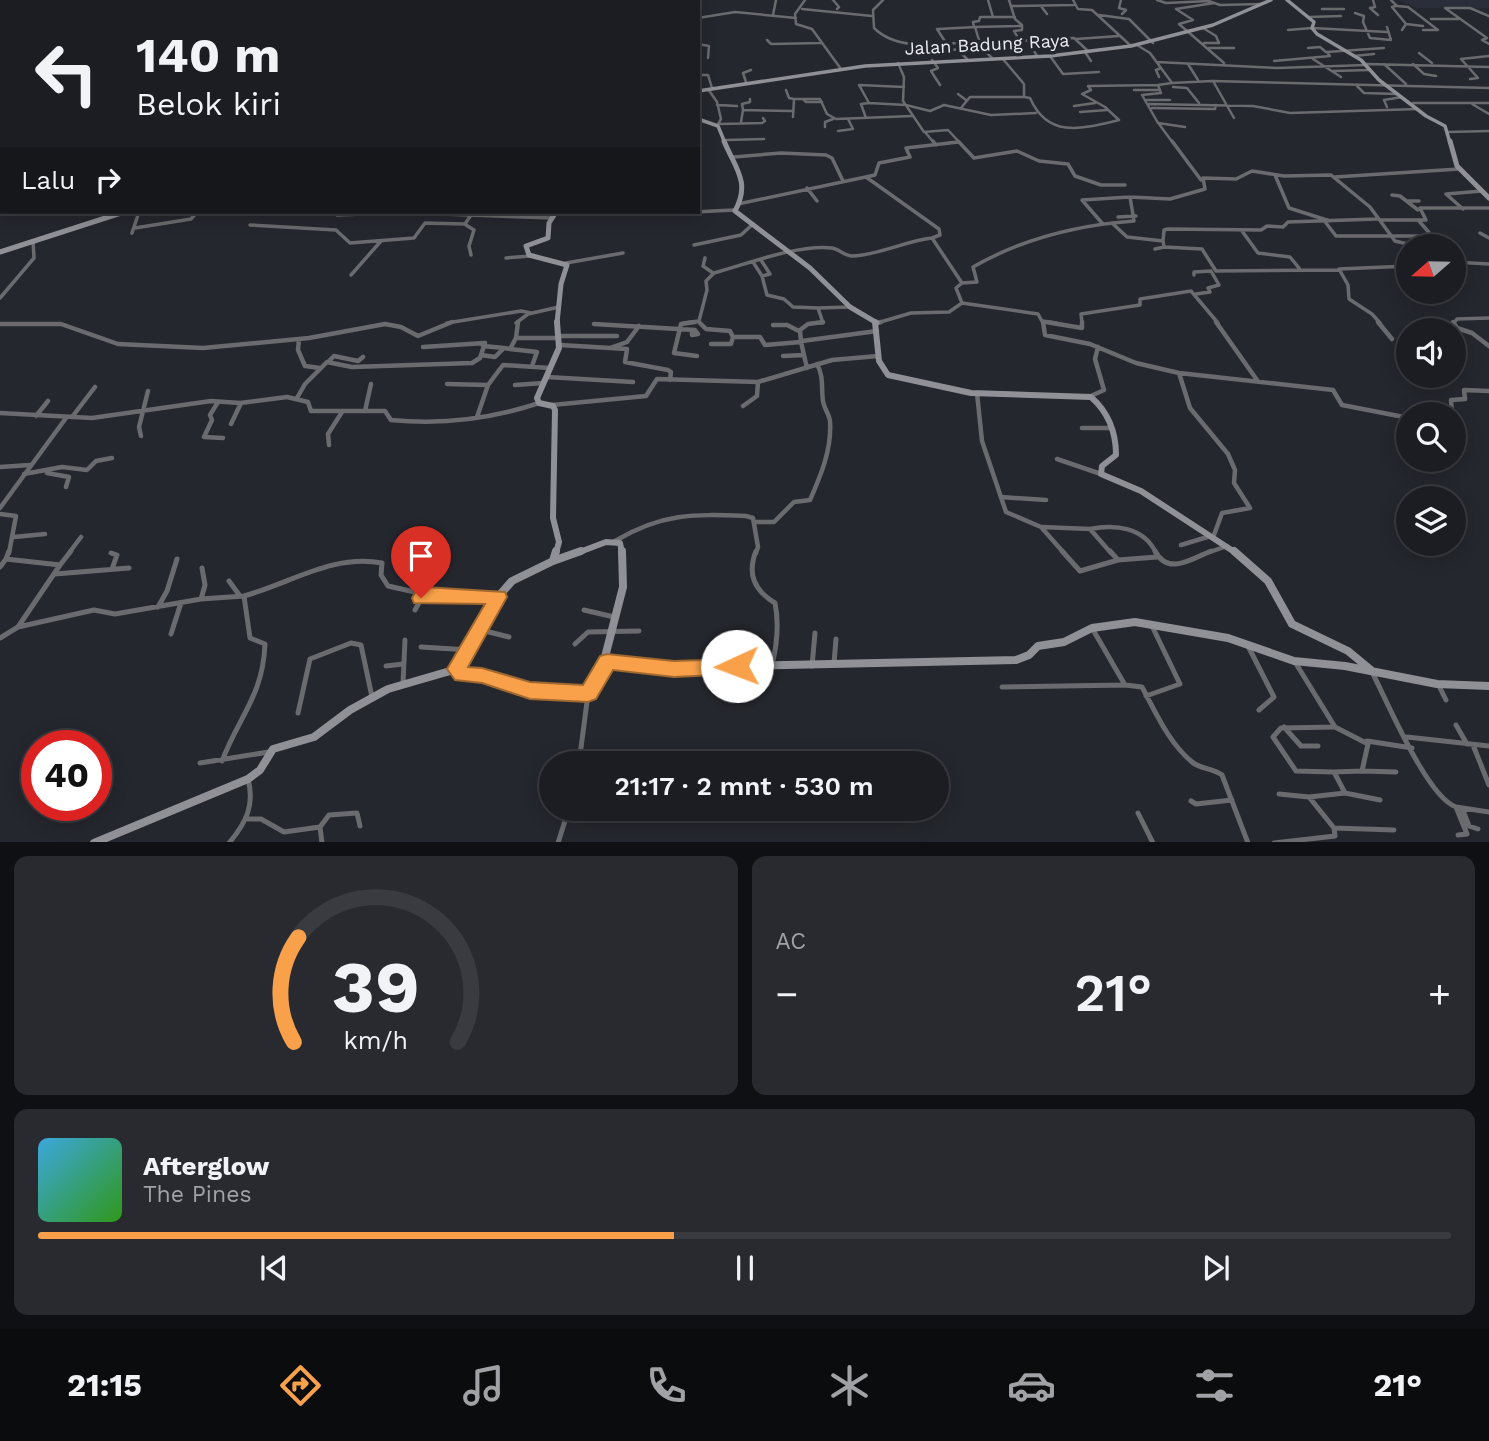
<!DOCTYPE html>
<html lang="id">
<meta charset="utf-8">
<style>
:root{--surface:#1c1d22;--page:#292a2f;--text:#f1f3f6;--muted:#a0a2a5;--line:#3a3b40;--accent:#f8a14a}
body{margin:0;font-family:"Work Sans",sans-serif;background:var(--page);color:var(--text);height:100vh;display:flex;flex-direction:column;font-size:26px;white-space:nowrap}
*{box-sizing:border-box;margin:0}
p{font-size:23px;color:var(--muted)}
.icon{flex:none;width:38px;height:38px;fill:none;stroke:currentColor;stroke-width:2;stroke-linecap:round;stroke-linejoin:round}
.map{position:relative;height:842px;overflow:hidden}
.sheet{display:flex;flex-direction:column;gap:14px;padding:14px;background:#0f1013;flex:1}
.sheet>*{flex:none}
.top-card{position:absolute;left:0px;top:0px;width:700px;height:214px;box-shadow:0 4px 18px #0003,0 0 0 2px var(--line);background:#1c1d22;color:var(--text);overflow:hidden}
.needle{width:46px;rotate:250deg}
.controls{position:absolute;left:1396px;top:234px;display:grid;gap:14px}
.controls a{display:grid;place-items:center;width:70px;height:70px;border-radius:50%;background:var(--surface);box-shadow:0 4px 18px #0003,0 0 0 2px var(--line);font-size:35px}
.speed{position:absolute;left:21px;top:730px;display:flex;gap:14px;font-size:35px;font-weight:700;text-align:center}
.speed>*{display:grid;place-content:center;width:91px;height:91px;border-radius:50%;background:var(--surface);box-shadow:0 4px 18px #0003,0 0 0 2px var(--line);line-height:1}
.speed .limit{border:10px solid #d22;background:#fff;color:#111}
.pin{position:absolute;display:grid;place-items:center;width:60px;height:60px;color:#fff;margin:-72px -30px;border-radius:50% 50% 50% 0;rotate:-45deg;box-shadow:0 0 7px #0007}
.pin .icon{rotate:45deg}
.me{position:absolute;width:77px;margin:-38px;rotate:268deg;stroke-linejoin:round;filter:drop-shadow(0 0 5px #0008)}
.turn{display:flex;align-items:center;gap:24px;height:147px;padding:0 21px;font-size:32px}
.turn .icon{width:91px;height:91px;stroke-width:2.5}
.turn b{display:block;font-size:49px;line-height:60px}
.then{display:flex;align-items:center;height:66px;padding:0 21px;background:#0003;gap:14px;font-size:26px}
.big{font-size:52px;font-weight:600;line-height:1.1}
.sheet .tile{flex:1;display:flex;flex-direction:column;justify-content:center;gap:10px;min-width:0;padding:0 24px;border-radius:14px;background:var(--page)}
.sheet .dial{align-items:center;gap:0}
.dial svg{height:182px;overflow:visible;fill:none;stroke:var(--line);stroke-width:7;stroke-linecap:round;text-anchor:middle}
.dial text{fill:var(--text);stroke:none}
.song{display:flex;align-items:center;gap:21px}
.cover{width:84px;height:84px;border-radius:10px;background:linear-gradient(135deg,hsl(200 70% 55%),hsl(110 70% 35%))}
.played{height:7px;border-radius:4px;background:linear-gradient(90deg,var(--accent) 45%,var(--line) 45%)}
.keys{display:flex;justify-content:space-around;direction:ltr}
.heat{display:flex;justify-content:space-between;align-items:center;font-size:38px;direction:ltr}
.sheet .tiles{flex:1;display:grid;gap:14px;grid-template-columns:1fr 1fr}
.tile:last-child{grid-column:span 2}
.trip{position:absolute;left:539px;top:751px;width:410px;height:70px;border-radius:35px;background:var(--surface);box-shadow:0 4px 18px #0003,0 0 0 2px var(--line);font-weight:600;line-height:70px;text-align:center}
.menu{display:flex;height:112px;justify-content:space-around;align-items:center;background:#0b0c0e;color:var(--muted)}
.menu .icon{width:49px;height:49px}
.menu .current{color:var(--accent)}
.menu b{font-size:32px;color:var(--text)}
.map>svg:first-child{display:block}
.built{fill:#2a2d3a}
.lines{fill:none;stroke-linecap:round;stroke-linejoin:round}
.street-far3{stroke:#6a6b6e;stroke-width:2.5}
.street-far2{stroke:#6a6b6e;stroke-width:3.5}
.street-far1{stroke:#6a6b6e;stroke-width:4.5}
.street{stroke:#6a6b6e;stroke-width:5}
.secondary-far3{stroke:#8f9197;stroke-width:3.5}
.secondary-far2{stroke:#8f9197;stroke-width:5}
.secondary-far1{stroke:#8f9197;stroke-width:6}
.secondary{stroke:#8f9197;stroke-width:8}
.route{fill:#f8a14a;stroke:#a16930;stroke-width:2}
.labels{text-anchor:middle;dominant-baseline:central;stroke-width:7;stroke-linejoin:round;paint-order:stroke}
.far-street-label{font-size:18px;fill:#ebecf1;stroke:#25272e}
</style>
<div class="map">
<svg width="1489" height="843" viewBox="0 0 1489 843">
<rect width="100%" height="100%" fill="#25272e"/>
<path class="built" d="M1398,0H1489V8H1417Z"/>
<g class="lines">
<path class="street-far3" d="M61,0L63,2
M168,0H181
M805,0L795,14L796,24L812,29L841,69
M833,0L839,7L837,9
M883,0L873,10L874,28C899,53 943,43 976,42L979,40L975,27L1020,26
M988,0L993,17
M1009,0L1015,19L1022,25V30L1014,31L1018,38L1028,41L1037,56
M1073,0L1078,9L1092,10L1131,46
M1121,0L1119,8L1126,10L1122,14
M1157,0L1166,3L1209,1L1220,5L1261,4
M1373,0L1375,7L1370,8L1378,15
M1391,0L1397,6L1408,7L1438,30H1423
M232,2L234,0
M362,2L365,0
M391,2L405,0
M440,2L456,0
M623,2L628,0
M1214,3L1176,9L1193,20L1179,24L1224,63
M1011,6L1074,5
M1041,6L1047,14
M1396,6L1392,7L1406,24L1402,30
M1445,8L1487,38L1482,40L1489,44
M1446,8H1470L1489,16
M802,9L872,16
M1322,9H1344
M1355,13L1364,16L1363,22L1370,38L1391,40L1387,27
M773,15L776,0
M1099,15L1129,19L1153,43
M1309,17L1341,16
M698,18L735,12L796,18
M1431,19H1458
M1406,24L1423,26
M974,27L973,22L979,21L980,17H1015
M1203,28L1216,36L1219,43H1204
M937,29L946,43
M938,29L976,27
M1288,30L1312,28L1387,32
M1047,39L1074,38L1089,52
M1076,39L1119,36
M767,40L771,44L821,43
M937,43L946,50L972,49L968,43
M977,43L992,58
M698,44L709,46L708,58
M1137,45L1150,53L1172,83L1158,85L1161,93L1142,95L1158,123L1185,127
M1209,48H1234
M1308,48L1320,47L1326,52
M957,49L967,59
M1085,52L1091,61
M1419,53L1432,63
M1050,56L1063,74L1099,72
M1354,56L1374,54
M1002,58L1024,84V97L1030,98C1048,139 1082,129 1119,120
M1313,59L1341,77
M932,60L938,68L931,71L940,85
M1274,61L1330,56L1327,52L1384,48
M1157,62L1277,68L1366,65
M898,63L904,77L903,101L924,132L948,130L960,143
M1188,64L1198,80
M1366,64L1489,67
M1384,64L1406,84
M1413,64L1424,74L1436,76
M1333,71L1370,70
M698,75H708L712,88
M1159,77L1156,70L1161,68
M1470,79L1478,78L1461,59L1489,56
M1213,81L1234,118
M746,82L743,73L751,70
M1172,83L1212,81L1489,88
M1357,86L1364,93L1397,94
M1173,87L1187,88L1199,103
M708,89L717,102L721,119L718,124
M786,90L789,98L794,99
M1134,90H1160
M958,94L966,100
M803,99L806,102H822
M1147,100H1170
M869,103L906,105L930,111L944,105L991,115L1036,113
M1413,103H1489
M1149,104L1253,106L1290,113L1418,109
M1472,104L1489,114
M717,105L737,106
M1074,106L1095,103
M1387,107L1384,100L1402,97
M961,108L970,97H1024
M1152,108L1215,109L1216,105
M743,110L742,104L750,102V99
M1080,112L1107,110
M793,117L794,99H820L827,114L836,119L912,116
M866,118L861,104L869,103L859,85L904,87
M1119,120L1105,107L1082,94L1091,90L1088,86L1159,85
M741,122L743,110L792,111
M720,124L762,123L765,121L763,118
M1159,124L1173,143
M825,127V122L833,119
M838,131L853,129L848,119
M925,132L934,143
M1448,132L1489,131
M726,140L764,139
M949,143L958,142"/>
<path class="street-far2" d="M933,141L936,145
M958,141L974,158L1017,151L1039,161L1068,164L1075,176L1101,185H1125
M1172,141L1201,180
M734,157L781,153L826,155L832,158L843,181
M1275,175L1289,208L1330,221
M866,177L939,229L940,235L932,238L962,283L956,288L962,303
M1335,177L1459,169
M807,188L817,201
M1446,194L1482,191
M1446,194L1463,209
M1392,195L1400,196L1418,210
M1406,201H1419
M738,204L875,175L879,163L910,157L906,148L958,142
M387,212L552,218
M694,212L734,210
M337,215L388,213
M1118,217L1136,216
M1380,220H1426L1420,208H1489
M1419,221L1432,236
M1102,223L1082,200L1130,197
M1112,223L1127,237L1163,241L1164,230L1168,229L1261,230L1267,226L1283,227L1288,222L1377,219
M1326,223L1336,236H1432
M250,225L336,230L350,243L414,238L425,223L465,224L471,215
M466,225L474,230L469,246L471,255
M135,228L191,219L197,212
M1242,231L1258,253L1290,257L1299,268
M132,233L139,212
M1480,233L1489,238
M1163,241L1164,247L1202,249L1216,271L1339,270
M694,245L741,235L753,224
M1155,249L1164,247
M506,258L530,256
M705,258L703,266L713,273
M761,260L770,274L762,276
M753,262L762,276L767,295L784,299L793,307L818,308
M1454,262L1489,264
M566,263L623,253
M351,275L381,241
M1194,275V272L1211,271
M962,283L977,282L973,267C1022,239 1078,225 1134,221L1130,197L1170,199L1205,189L1203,178L1236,179L1252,171L1284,176L1331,175L1370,207L1395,241L1420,247
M1196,294L1210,292L1208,288L1219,285L1211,271
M0,298L34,258L33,241
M1042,321L1056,323
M447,323L521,311L531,313
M516,323L528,314L559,307
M684,323L699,321L707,290L706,281L714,273C747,264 798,244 832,248C839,249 845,256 852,256C880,255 905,241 932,238
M816,323H823L818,308L850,307
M877,323L911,313L949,312L962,303L1038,314L1043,323
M1082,323L1081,314L1140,305V299L1191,291L1218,323
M1380,323L1372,314L1349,299L1348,285L1339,269L1409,266
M1454,323L1457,319L1489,318"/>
<path class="street-far1" d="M695,322L681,324L674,353L697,356
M699,322L706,329L730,331L733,337H760L765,345L801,342L807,368
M1043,322L1045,335L1090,344L1136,363L1179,373L1333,390L1342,405L1409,418
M1046,322L1082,328V322
M1216,322L1257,380
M1378,322L1392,339
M1453,322L1457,328L1472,333L1489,346
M877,323L881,322
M0,324H61L118,344L203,348L309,338L385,324L401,327L418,336L452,322
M594,324L695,330L698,334L692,335V330
M773,325H787L799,331
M559,336H617
M516,338H559
M299,339L298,350L305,366L320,368
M802,341L877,331
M801,342L800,330L808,324L823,322
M711,344H731L733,337
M560,345L627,349L625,362L668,370L671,372L670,380
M483,346L504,348
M610,348L627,342L639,326
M510,349L537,352L532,366
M481,355L495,357L504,348L510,349L516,338L518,322
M783,356L804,355
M329,361L334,356L358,361L363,357
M1179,373L1190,408L1228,454L1235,470L1234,483L1250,508L1222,513L1214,535L1181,545
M547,377L633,382
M447,384L488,385
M515,385L543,383
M977,393L982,441L1006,512L1041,527L1064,553
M1091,396L1104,390L1095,359L1098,347
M297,398L305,384L327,362L352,367L472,363L480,358L485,343L423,347
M218,402L210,415L212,420L204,437L223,438
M552,405L646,396L657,379L758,382L832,360L878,356
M743,406L757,396L758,382
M365,411L371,384
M0,413L92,418L211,401L240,403L287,397L308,402L311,411H385L391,420C442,425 491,419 539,403
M1452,415L1451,400L1465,399L1464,390L1489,391
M36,416L48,401
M72,417L95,387
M477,417L488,385L503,365L550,368
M231,424L241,403
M1082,428H1111
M141,436L139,427L148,391
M329,445L328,434L342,412
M1057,459L1101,474
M0,467L30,465
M47,473L69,477L66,487
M24,474L62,467L87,470L96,461L112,458
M1001,497L1046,500
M0,508L66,418
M0,514L16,516L9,553
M754,522H774L794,502L810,500C821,475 832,449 830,421C829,414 824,408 823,401C821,387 824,377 817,364
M1042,527L1090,529L1111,553
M1090,529C1115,524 1144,527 1156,553
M14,537L45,534
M615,541C662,513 693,514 746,516L753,518L758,547L756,553
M69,553L81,537
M1207,553L1227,546"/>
<path class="street" d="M756,551C747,574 754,590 775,603C779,623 777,645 772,665
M1062,551L1080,571L1118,560L1157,557
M1110,551L1118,560
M1155,551C1168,576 1192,559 1211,551
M111,553L117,555L112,569
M60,565L71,551
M0,567L6,559
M55,574L129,568
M229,581L240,596
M244,596C291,583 332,554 382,563L381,575L388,586L424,594L498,597
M201,599L205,585L202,568
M158,607L167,591L177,559
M415,610L424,594
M584,610L614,617
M18,627L94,610L115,614L201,599L244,596L250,638L265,644C263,696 239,716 222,761
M1092,628L1125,685L1142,687C1156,713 1169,743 1192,762C1200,769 1213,768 1222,775L1248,843
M481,630L509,637
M171,634L181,603
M0,638L18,627L60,565L6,559L9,551
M575,644L588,632L639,631
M1248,646L1274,697L1259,710
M421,647L469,650
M1295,662L1335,727L1368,744L1362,771L1334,772L1345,793L1380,800
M834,663L836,639
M386,666L403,664
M812,666L815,633
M457,670L462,674L484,676L530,691L588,694
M1372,672C1388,703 1427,797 1456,807L1467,834L1458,835
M403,683L405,640
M1438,684L1446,700
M1002,687L1125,685
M1146,696L1180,684L1152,626
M298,713L310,659L351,643L361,645L372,697
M1456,725L1467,744
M1284,727L1301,746H1318
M1407,737L1489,746
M1367,741L1412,748
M1473,745L1489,785
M200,763L269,752
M579,763L588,694L607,662
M1362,771L1396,772
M1333,772L1296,771L1273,737L1281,728L1334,727
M1279,794L1309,797
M1191,801L1196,804L1232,800
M1456,807L1489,812
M1462,808L1469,826L1478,829
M1138,813L1153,843
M248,819H261L284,832L320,827L322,843
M320,827L329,815L357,813L360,826
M1334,828L1394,830
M229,843C246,823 255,805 248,779
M558,843L569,808
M1274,843L1335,836L1334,828L1309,797L1345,793"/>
<path class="secondary-far3" d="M1287,0L1314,22L1312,28L1317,34L1361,60L1379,80L1426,116L1445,126L1450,143
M698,91L865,66L1050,56L1131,46L1213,25L1271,0
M698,119L718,126L725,143"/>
<path class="secondary-far2" d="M724,141C735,168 751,182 735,211L810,268L850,307L877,323
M1450,141L1457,166L1489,198
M556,212L549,223L548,238L526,246L529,255L567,265L561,284L557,323
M0,252L124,212"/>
<path class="secondary-far1" d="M875,322L879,361L888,375L971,393L1091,397C1108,412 1116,432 1116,455L1102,466L1101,474L1141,491L1236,553
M556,553L559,542L553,518L555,410L553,406L539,403L537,398L559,348L557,322
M577,553L606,542L620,543L622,553"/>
<path class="secondary" d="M622,551L623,587L605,657L612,663L692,667L1016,660L1029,655L1038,646L1064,642L1092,628L1135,622L1228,638L1294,661L1345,666L1437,684L1489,686
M1234,551L1268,581L1292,624L1348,651L1371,670
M553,561L581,551
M94,843L248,779L260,770L273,749L314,737L350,710L388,689L457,669L498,597L512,581L553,561L556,551"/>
</g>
<path class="route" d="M424,587L505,592L507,597L468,667L482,668L530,682L583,685L600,656L607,654L674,661L737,659L744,661L747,666L744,672L737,674L674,677L613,670L596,699L588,702L530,699L482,683L455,680L447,669L485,604L414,603L412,598L417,589Z"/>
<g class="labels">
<g class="far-street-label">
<text transform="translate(987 44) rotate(-3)">Jalan Badung Raya</text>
</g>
</g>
</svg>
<div class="controls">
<a><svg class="needle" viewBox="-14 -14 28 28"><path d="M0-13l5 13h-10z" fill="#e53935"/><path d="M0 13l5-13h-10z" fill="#a0a2a5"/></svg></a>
<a><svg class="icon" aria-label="sound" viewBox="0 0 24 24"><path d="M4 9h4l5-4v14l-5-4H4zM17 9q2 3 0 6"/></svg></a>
<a><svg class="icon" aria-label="search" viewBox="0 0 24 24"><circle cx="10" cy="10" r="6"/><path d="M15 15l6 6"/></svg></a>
<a><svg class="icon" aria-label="layers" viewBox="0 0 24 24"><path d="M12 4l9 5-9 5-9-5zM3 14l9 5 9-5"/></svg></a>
</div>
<div class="speed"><div class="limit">40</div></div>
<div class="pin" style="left:421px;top:598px;background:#d93025"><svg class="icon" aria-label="arrive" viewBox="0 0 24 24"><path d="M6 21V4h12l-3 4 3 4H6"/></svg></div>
<svg class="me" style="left:737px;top:666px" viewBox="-20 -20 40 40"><circle r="19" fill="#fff"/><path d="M0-13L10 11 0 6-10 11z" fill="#f8a14a"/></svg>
<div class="trip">21:17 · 2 mnt · 530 m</div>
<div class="top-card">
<div class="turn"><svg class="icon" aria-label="left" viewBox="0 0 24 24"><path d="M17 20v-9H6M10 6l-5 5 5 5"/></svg><div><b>140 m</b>Belok kiri</div></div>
<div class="then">Lalu<svg class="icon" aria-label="right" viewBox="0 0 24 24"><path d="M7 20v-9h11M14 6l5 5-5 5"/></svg></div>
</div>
</div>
<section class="sheet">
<div class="tiles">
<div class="tile dial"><svg viewBox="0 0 100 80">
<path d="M14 69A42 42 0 1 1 86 69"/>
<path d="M14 69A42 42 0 0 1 16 23" stroke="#f8a14a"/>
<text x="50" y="56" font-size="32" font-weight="700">39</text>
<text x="50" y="72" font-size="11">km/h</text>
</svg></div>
<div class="tile"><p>AC</p>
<div class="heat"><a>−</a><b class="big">21°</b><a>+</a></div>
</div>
<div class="tile">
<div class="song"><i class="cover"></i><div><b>Afterglow</b><p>The Pines</p></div></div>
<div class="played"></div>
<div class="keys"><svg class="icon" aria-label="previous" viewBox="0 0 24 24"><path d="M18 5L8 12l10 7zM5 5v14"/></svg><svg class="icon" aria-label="pause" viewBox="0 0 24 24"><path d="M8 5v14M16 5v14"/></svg><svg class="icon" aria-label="next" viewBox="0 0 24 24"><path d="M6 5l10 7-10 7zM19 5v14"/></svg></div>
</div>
</div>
</section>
<nav class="menu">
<b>21:15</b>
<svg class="icon current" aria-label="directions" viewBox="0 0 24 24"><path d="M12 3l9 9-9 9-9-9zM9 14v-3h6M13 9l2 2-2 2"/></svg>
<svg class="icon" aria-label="music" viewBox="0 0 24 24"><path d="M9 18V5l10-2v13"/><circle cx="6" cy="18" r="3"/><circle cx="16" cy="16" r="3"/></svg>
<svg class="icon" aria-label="phone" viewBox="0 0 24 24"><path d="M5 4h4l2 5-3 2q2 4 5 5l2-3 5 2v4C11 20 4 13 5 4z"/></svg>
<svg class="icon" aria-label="climate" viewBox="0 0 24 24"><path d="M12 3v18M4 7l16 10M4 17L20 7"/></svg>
<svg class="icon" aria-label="car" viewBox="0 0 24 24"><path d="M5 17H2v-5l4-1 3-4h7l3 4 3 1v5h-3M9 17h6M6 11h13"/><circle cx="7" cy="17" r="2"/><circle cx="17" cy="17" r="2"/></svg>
<svg class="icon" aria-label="filters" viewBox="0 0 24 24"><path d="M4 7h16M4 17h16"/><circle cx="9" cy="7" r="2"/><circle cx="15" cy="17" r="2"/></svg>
<b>21°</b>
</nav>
